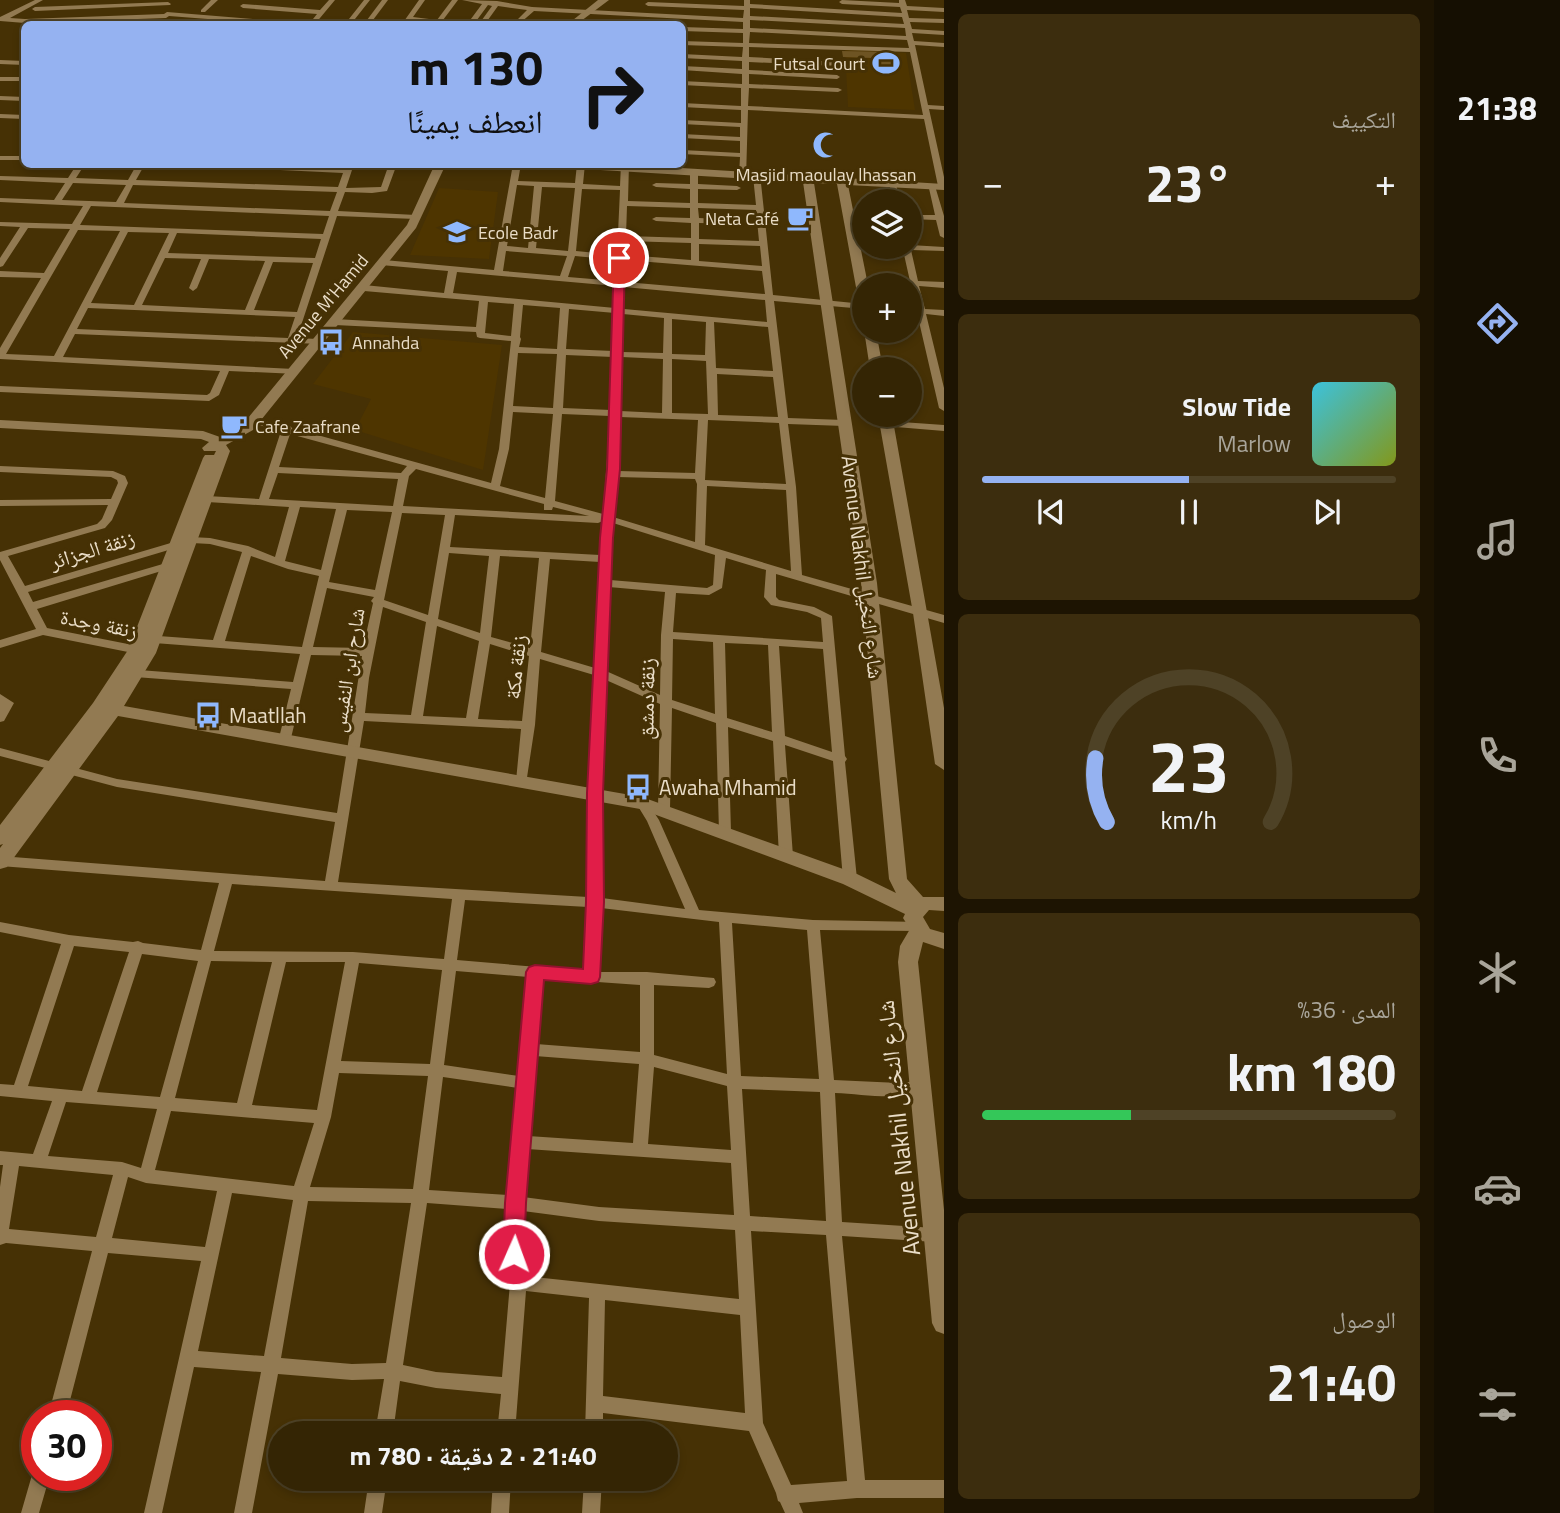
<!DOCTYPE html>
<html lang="ar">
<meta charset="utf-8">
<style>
:root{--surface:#342504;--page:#3c2d0e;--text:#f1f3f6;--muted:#a9a59a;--line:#4e4226;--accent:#95b2f1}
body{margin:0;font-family:"Titillium Web","Noto Naskh Arabic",sans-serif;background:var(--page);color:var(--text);direction:rtl;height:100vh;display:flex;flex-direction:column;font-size:26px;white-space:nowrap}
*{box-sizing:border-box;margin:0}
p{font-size:23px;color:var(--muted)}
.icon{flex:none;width:38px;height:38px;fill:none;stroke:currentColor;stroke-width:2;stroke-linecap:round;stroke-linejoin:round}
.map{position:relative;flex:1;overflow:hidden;direction:ltr}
.side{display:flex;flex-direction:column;gap:14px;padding:14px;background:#1d1402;width:490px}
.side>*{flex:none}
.hud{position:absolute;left:21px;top:21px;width:665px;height:147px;border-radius:10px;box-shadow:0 4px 10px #0003,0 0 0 2px var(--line);direction:rtl;background:#95b2f1;color:#111;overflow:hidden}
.buttons{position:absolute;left:852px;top:189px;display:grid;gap:14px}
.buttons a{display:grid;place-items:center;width:70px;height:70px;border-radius:50%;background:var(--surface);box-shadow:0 4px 10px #0003,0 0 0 2px var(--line);font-size:35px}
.speed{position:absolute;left:21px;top:1400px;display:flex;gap:14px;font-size:35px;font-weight:700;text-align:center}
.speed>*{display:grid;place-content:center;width:91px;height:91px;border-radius:50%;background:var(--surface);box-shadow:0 4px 10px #0003,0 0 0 2px var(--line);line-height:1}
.speed .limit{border:10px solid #d22;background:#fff;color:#111}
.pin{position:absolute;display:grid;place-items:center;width:60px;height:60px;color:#fff;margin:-30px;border:4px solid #fff;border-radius:50%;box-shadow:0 2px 7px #0007}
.me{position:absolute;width:77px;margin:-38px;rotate:2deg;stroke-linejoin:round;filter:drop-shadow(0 0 5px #0008)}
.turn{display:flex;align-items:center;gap:24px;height:147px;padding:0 28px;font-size:32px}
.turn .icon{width:91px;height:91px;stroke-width:2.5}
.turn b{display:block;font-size:49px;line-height:60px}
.big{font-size:52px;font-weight:700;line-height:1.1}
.side .card{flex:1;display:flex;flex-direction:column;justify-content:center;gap:10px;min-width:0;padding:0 24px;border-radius:10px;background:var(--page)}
.side .dial{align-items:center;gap:0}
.dial svg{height:182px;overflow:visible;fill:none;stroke:var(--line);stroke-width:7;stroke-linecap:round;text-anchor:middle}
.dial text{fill:var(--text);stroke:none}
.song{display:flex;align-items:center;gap:21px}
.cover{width:84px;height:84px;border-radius:10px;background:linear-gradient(135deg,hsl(190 70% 55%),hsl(70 70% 35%))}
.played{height:7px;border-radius:4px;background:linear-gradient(90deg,var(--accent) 50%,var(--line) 50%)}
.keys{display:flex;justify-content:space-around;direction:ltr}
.heat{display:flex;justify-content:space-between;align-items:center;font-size:38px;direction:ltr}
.charge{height:10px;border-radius:5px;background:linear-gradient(90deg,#34c759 36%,var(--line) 0)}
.trip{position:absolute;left:268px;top:1421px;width:410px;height:70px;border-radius:35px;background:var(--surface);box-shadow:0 4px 10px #0003,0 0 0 2px var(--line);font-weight:700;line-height:70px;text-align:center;direction:rtl}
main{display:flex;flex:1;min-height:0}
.dock{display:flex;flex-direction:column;width:126px;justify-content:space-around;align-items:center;background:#150f02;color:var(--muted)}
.dock .icon{width:49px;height:49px}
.dock .on{color:var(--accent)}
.dock b{font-size:32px;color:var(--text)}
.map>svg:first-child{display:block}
.built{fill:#4e3500}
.green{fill:#6e5423}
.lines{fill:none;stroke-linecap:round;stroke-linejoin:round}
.street{fill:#927a52;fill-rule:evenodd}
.secondary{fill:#927a52;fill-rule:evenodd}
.route{fill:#e11d48;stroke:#92132f;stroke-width:2}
.labels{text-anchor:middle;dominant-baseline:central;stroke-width:6;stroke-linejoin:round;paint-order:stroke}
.far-poi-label{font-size:18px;fill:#eaddc7;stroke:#463105;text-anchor:start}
.far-street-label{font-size:18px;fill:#eaddc7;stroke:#463105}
.street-label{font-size:21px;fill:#eaddc7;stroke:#463105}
.poi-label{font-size:21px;fill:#eaddc7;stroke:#463105;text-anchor:start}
.near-street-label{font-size:24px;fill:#eaddc7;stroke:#463105}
</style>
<main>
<nav class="dock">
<b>21:38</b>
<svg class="icon on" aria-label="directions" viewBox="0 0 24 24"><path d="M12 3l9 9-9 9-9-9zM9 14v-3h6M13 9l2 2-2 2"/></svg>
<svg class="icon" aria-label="music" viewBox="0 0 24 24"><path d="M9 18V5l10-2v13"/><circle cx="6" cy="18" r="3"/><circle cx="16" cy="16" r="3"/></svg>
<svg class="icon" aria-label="phone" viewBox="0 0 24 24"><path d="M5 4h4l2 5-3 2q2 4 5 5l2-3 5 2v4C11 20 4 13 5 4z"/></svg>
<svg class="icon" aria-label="climate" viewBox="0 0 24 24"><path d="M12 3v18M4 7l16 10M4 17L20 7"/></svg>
<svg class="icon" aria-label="car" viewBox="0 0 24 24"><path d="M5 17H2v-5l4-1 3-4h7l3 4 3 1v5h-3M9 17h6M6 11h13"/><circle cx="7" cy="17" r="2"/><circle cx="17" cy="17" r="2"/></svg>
<svg class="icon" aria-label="filters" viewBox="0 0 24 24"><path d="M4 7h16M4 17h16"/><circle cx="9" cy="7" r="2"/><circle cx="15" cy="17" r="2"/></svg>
</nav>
<section class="side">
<div class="card"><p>التكييف</p>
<div class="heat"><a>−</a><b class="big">23°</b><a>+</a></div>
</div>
<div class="card">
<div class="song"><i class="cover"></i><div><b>Slow Tide</b><p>Marlow</p></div></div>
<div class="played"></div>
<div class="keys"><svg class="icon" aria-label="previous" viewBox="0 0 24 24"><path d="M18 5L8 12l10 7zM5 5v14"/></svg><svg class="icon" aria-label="pause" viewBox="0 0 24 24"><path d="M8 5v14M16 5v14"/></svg><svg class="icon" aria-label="next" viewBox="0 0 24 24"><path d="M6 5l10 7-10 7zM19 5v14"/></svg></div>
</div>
<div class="card dial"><svg viewBox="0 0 100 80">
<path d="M14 69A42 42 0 1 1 86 69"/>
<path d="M14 69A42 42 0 0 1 9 41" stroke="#95b2f1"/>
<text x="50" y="56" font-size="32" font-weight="700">23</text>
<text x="50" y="72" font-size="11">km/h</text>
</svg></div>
<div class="card"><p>المدى · 36%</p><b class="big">180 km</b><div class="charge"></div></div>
<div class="card"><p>الوصول</p><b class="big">21:40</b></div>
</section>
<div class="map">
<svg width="944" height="1513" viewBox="0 0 944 1513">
<rect width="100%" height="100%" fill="#463105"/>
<path class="built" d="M845,48L906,53L915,110L848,107Z
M439,188L498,192L489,259L410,255Z
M353,332L502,345L483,470L355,430L371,399L313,384Z"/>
<path class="green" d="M842,51L895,52L899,69L875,68L873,58L843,57Z"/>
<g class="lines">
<path class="street" d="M35,0H43L10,18L25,19L164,14L167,12L290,22L293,24H272L169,16L166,18L25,23L0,21V17Z
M211,0H218L205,12H201V10Z
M329,0H335L315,24H309L317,14L243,8L240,6L243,4L320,10Z
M364,0H370L351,24H345Z
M382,0H388L370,24H364Z
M419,0H425L413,17L437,20L452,0H458L443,20L468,23L482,4L462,0L497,1L532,7L743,18L744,10L648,6L645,4L648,2L744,6V0H750V4L902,13L900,7L842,4L839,2L842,0L899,3V0H905L907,6L944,8V12L907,10L909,18L944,19V23L910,22L912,29L944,31V35L912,33L914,41L944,43V47L915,45L928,105L944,106V110L929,109L944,177V188L938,186L924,119L748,110L746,178L739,176L740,157L682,154V150L740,153V141L682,138V134L740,137V127L682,124V120L741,123V110L682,107V103L741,106V88L682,85V81L742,84V74L682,70V66L742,69V61L682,58V54L742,57L743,47L682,45V41L743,43V33L682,31V27L743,29V22L534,11L519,24H513L527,10L498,6L485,24H479L492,6L488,5L474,24L410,21L408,24H402ZM750,8L902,17L904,24L750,16ZM750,20L905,28L906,36L750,28ZM750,32L907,40L909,48L749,43ZM749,47L910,52L923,115L748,106L749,88L838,92L842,90L838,88L749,84V74L837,79L840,77L837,75L749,70V62L837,66L840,64L837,62L749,57Z
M168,2L171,4L170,5L35,11L32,9L35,7Z
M573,22H590L593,24H570Z
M0,60L24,61V65L0,64Z
M0,77H24V81H0Z
M0,96L24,97V101L0,100Z
M0,114L24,115V119L0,118Z
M0,156H24V160H0Z
M77,164H85L76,178L128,180L137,164H145L136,180L338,187L343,173L200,166L197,164H259L345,169L346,164H354L346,188L381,187L389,164H397L387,191L372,193L345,192L338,211L416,215L420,217L416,219L337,216L297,338L317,339L320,340V344L75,334L63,357L294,369L297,370V374L229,371L219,395L209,401L0,392V386L207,395L210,393L220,371L0,359V348L41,278L0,277V271L44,273L70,229L28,228L3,266L0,267V258L20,227L0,226V222L72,224L83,206L0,202V198L54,200L65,183L0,180V176L68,178ZM73,183L126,185L116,202L62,200ZM133,185L337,192L330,211L124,203ZM91,206L329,216L323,234L80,225ZM78,230L120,231L54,356L6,354ZM128,232L169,233L134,305L91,303ZM177,233L321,239L315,258L168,253ZM165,258L201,259L189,288L193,291L197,288L209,259L265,261L245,310L142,305ZM273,262L313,263L297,312L254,310ZM88,308L295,317L288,338L77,329Z
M513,164H521L518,181L575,183L577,164H585L583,184L620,186L621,164H629L628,201L690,203V189L656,187L652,185L656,183L690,184V173L694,171L698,173V184L737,186L741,188L737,190L698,189V203L756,205L753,176L760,174L773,295L864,304V309L774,301L788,418L844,420L849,423L844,426L788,424L796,487L802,575L944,615V623L776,574V597L779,600L814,607L832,616L845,756L847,759L845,762L857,879L855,882H845L843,879L833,761L785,745L793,856L791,859H781L779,856L773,741L728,727L731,832L730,835H720L719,832L716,723L672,708L670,809L664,814L660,812L658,809L660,704L606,680L601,793L602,898L685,909L647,821L636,803L642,798L646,800L659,820L699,910L813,920L921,922L923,926L921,930L916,931L820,930L834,1080L899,1083L919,1081L924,1083L926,1087L924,1091C897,1101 863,1094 835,1093L842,1222L935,1228L941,1230L943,1235L941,1240L935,1242L842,1236L865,1480H944V1498H857L799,1503L803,1513H785L780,1502L778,1501L776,1493L749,1431L603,1413V1433H585L589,1298L526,1291L515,1433H497L501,1394L436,1388L400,1381L393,1433H375L384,1379L352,1380L278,1374L252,1513H234L261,1372L194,1367L162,1513H144L201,1261L108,1253L66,1416H48L92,1251L6,1243L0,1245V1187L3,1165H0V1151L33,1154L52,1101L0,1096V1084L14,1085L61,944L0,932V922L69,935L133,942L138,941L143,943L201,950L219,883L0,866V856L325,881L335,822L117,787L0,756V748L117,779L337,813L362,656L311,655L291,738L285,742L279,738L291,689L122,676L120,673L126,669L293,682L300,654L141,642L139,639L145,635L213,640L242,552L210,544L192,543L28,592L33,602L173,561H181L182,563L181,565L37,609L47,628L143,647L147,648L149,651L147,654L143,655L43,635L0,648V640L36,629L0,560V552L97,524L102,519L108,505L0,506V500L111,499L118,483L117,480L111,477L0,472V466L113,471L125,476L128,483L112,520L105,528L8,556L25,586L191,537L210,538L248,546L275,557L289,507L207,502L202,499L207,496L259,499L281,431L251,423V419L254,418L283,426H290L292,428L491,483L499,449L511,341L480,338L477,337L476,332L335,325L331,322L335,319L476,327L479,301L364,291L360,288L364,285L444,293L448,271L381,265L380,263L384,260L494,270ZM517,185L534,186L528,248L507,246ZM542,187L575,188L568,251L536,248ZM582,189L620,190L617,255L576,251ZM627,206L690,208V218L656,217L652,219L656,221L691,223V238L626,236ZM698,208L756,210L759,241L699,239V223L736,224L740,222L736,220L699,218ZM626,241L691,243V260L626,255ZM699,244L760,246L762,266L699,261ZM506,251L567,256L560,276L503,271ZM575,256L617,260L616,281L568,277ZM625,260L762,271L765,294L625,282ZM457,272L616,286L615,308L453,293ZM624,287L765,300L767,322L624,309ZM488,302L514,304L511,336L485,333ZM523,305L560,308L557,349L519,347L521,339L520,337ZM569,309L615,313L613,351L566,349ZM623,314L664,318L663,353L622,352ZM672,319L706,322L705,355L672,354ZM714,322L768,327L773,371L716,368ZM518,353L557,354L553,408L513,406ZM566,355L613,357L611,410L563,408ZM622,357L663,359L662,413L620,411ZM672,359L706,361L708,414L672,413ZM717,374L773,377L778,417L718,415ZM513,412L553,414L545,498L500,486L509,449ZM562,414L610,416L603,514L555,501ZM620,417L698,420L695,473L618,471ZM708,420L779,423L786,484L705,480ZM290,434L407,466L401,473L279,467ZM416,469L544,504V510H552L553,507L589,516L403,506L409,476ZM278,473L398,479L393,506L269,499ZM617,477L695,479L697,484L695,542L613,517ZM707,486L786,490L791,571L705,545ZM300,507L336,509L321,570L285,561ZM347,510L392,512L375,590L329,582ZM402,513L445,515L428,615L384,600ZM455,515L598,523L603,521L600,555L450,547ZM613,523L715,555L713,585L707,588L610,580ZM449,553L489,556L480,633L438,619ZM251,556L288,569L319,576L302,647L225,641ZM500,556L539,558L530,648L491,637ZM726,558L766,570L764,597L771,605L807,612L821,618L823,642L673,632L676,593L709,595L722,588ZM550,559L600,562L595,668L541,652ZM609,587L665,592L661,635L660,695L606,671ZM327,588L374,597L371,601L373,603L363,648L313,647ZM383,607L426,622L411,715L365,713L369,678ZM437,626L479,641L466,718L423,716ZM673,639L713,642L715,714L672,700ZM725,643L768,645L772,732L727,718ZM490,644L529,656L522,721L478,719ZM779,646L823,649L832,752L785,736ZM540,659L594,675L589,793L588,897L338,882L364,721L521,729L516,781L522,785L526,784L535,725ZM232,884L452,899L444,959L353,952L214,951ZM465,900L588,907L584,971L457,960ZM601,908L719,922L727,1074L654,1055V985L709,988L714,986L716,982L714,978L647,972H598ZM732,923L807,930L819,1079L741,1076ZM74,946L129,952L82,1091L28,1086ZM142,954L198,961L160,1097L97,1092ZM211,961L272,962L237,1103L175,1098ZM286,962H345L317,1110L252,1105ZM359,963L442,970L430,1064L341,1061ZM456,971L528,977L519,1076L444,1065ZM541,978L640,985V1052L536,1044ZM535,1056L639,1064L633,1143L528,1136ZM654,1067L727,1086L731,1150L648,1144ZM339,1073L428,1076L413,1189L310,1187L331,1117ZM443,1077L518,1088L508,1195L429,1190ZM742,1089L820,1092L826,1221L750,1216ZM66,1102L157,1109L141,1168L122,1162L48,1156ZM171,1111L314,1123L294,1186L155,1170ZM527,1149L731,1163L734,1215L599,1207L523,1197ZM19,1166L113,1175L96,1237L9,1229ZM128,1177L146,1183L217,1191L205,1247L112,1238ZM232,1193L293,1200L264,1356L198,1351ZM308,1201L411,1203L386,1363L352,1364L281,1358ZM427,1203L507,1209L506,1254L510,1283L502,1377L436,1372L403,1365ZM523,1211L599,1221L735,1230L739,1299L525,1276L522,1254ZM751,1231L826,1235L847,1481L791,1485L763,1423ZM605,1300L740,1315L745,1413L603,1396Z
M889,182L896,184L900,201H892Z
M928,184L935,186L944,216V238L940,236L936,220L910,219V215H935Z
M910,245L944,247V251L911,250L918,281L944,282V288L919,286L925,309L944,310V316L926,314L944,388V411L939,408L917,313H910V307L916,308L903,250L890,249L886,247Z
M887,421L944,425V431L884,426L882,424Z
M0,694L14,703L4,721L0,722Z
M37,1468V1475H50L39,1513H21L32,1475Z
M369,1479H387L382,1513H364Z
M493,1479H511L509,1513H491Z
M584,1479H602L600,1513H582Z"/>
<path class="secondary" d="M598,0H609L577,24H568Z
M435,164H446L416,228L253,430L226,445L230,451L156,653L124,706L642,797L857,874L896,893L889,879L861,583L803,182L550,167L545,164H615L944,184V190L848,185L868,285H864V302L858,298L837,184L814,183L877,583L907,879L923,897H944V911L929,910L923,917L930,929L944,933V949L923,942L918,962L944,1210V1334L936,1331L932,1323L898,962L900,946L910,929L903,918L905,914L843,884L640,809L118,716L7,867L0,869V848L3,844L0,845V825L93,703L128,650L203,458L205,455H214L216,451H204L202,448L209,442L201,439L0,428V420L203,431L220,437L243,424L407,225Z
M864,330L876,331L883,369H870Z
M878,415H892L944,708V770L935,764L913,613Z"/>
</g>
<path class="route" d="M619,254L625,258L620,469L613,538L603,793L604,902L600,977L598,982L591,984L544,980L526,1203L524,1254L521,1260L514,1263L506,1260L503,1254L505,1203L526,972L529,967L535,965L583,969L586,902L587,793L600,538L607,469L614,258Z"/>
<defs>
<g id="stadium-bare" transform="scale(2.1)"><path d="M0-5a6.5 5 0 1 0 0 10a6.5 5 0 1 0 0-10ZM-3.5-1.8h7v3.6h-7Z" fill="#8fb8fd" stroke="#463105" stroke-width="2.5" paint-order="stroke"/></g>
<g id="mosque-bare" transform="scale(2.1)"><path d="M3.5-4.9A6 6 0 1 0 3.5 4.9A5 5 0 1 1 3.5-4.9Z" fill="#8fb8fd" stroke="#463105" stroke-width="2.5" paint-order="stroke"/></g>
<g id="cafe-bare" transform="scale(2.1)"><path d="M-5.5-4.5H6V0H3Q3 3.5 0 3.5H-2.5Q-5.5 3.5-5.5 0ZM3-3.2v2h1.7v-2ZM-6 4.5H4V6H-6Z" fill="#8fb8fd" stroke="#463105" stroke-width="2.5" paint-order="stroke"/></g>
<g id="school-bare" transform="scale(2.1)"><path d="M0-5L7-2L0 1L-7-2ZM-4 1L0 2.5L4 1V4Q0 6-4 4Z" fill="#8fb8fd" stroke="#463105" stroke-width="2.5" paint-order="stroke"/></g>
<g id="bus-bare" transform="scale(2.1)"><path d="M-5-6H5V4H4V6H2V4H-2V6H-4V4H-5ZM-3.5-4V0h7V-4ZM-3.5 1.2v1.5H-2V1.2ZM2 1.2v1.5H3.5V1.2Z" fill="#8fb8fd" stroke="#463105" stroke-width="2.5" paint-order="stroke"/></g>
</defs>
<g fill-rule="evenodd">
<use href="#stadium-bare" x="886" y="63"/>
<use href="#mosque-bare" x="826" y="145"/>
<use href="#cafe-bare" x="800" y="218"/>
<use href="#school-bare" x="457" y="232"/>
<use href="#bus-bare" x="331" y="342"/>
<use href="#cafe-bare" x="234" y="426"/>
<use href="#bus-bare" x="208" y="715"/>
<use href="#bus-bare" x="638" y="787"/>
</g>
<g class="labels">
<g class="far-poi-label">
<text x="865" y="63" text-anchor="end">Futsal Court</text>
<text x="826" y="174" text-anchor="middle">Masjid maoulay lhassan</text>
<text x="779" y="218" text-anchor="end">Neta Café</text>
<text x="478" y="232">Ecole Badr</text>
<text x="352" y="342">Annahda</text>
<text x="255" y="426">Cafe Zaafrane</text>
</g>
<g class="far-street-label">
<text transform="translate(323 306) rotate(-50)">Avenue M'Hamid</text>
</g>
<g class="street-label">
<text transform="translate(92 549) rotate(-17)">زنقة الجزائر</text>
<text transform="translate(863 567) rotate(83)">Avenue Nakhil شارع النخيل</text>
<text transform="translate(99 623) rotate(11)">زنقة وجدة</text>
<text transform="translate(515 667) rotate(-84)">زنقة مكة</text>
<text transform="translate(347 670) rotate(-81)">شارح ابن النفيس</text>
<text transform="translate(646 699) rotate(-89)">زنقة دمشق</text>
</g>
<g class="poi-label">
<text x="229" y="715">Maatllah</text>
<text x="659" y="787">Awaha Mhamid</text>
</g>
<g class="near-street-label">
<text transform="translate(898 1128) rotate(-96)">Avenue Nakhil شارع النخيل</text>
</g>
</g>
</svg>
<div class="buttons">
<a><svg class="icon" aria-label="layers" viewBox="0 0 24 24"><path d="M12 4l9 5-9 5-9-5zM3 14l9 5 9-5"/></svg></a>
<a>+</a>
<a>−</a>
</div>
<div class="speed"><div class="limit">30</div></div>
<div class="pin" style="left:619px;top:258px;background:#d93025"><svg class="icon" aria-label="arrive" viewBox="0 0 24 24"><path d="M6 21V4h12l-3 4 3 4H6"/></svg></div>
<svg class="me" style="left:514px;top:1254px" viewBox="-20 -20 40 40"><circle r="17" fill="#e11d48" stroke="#fff" stroke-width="3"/><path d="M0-11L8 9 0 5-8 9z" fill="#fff"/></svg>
<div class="trip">21:40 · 2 دقيقة · 780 m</div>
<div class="hud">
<div class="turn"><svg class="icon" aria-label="right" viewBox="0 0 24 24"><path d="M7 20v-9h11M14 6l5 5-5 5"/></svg><div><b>130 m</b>انعطف يمينًا</div></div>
</div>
</div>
</main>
